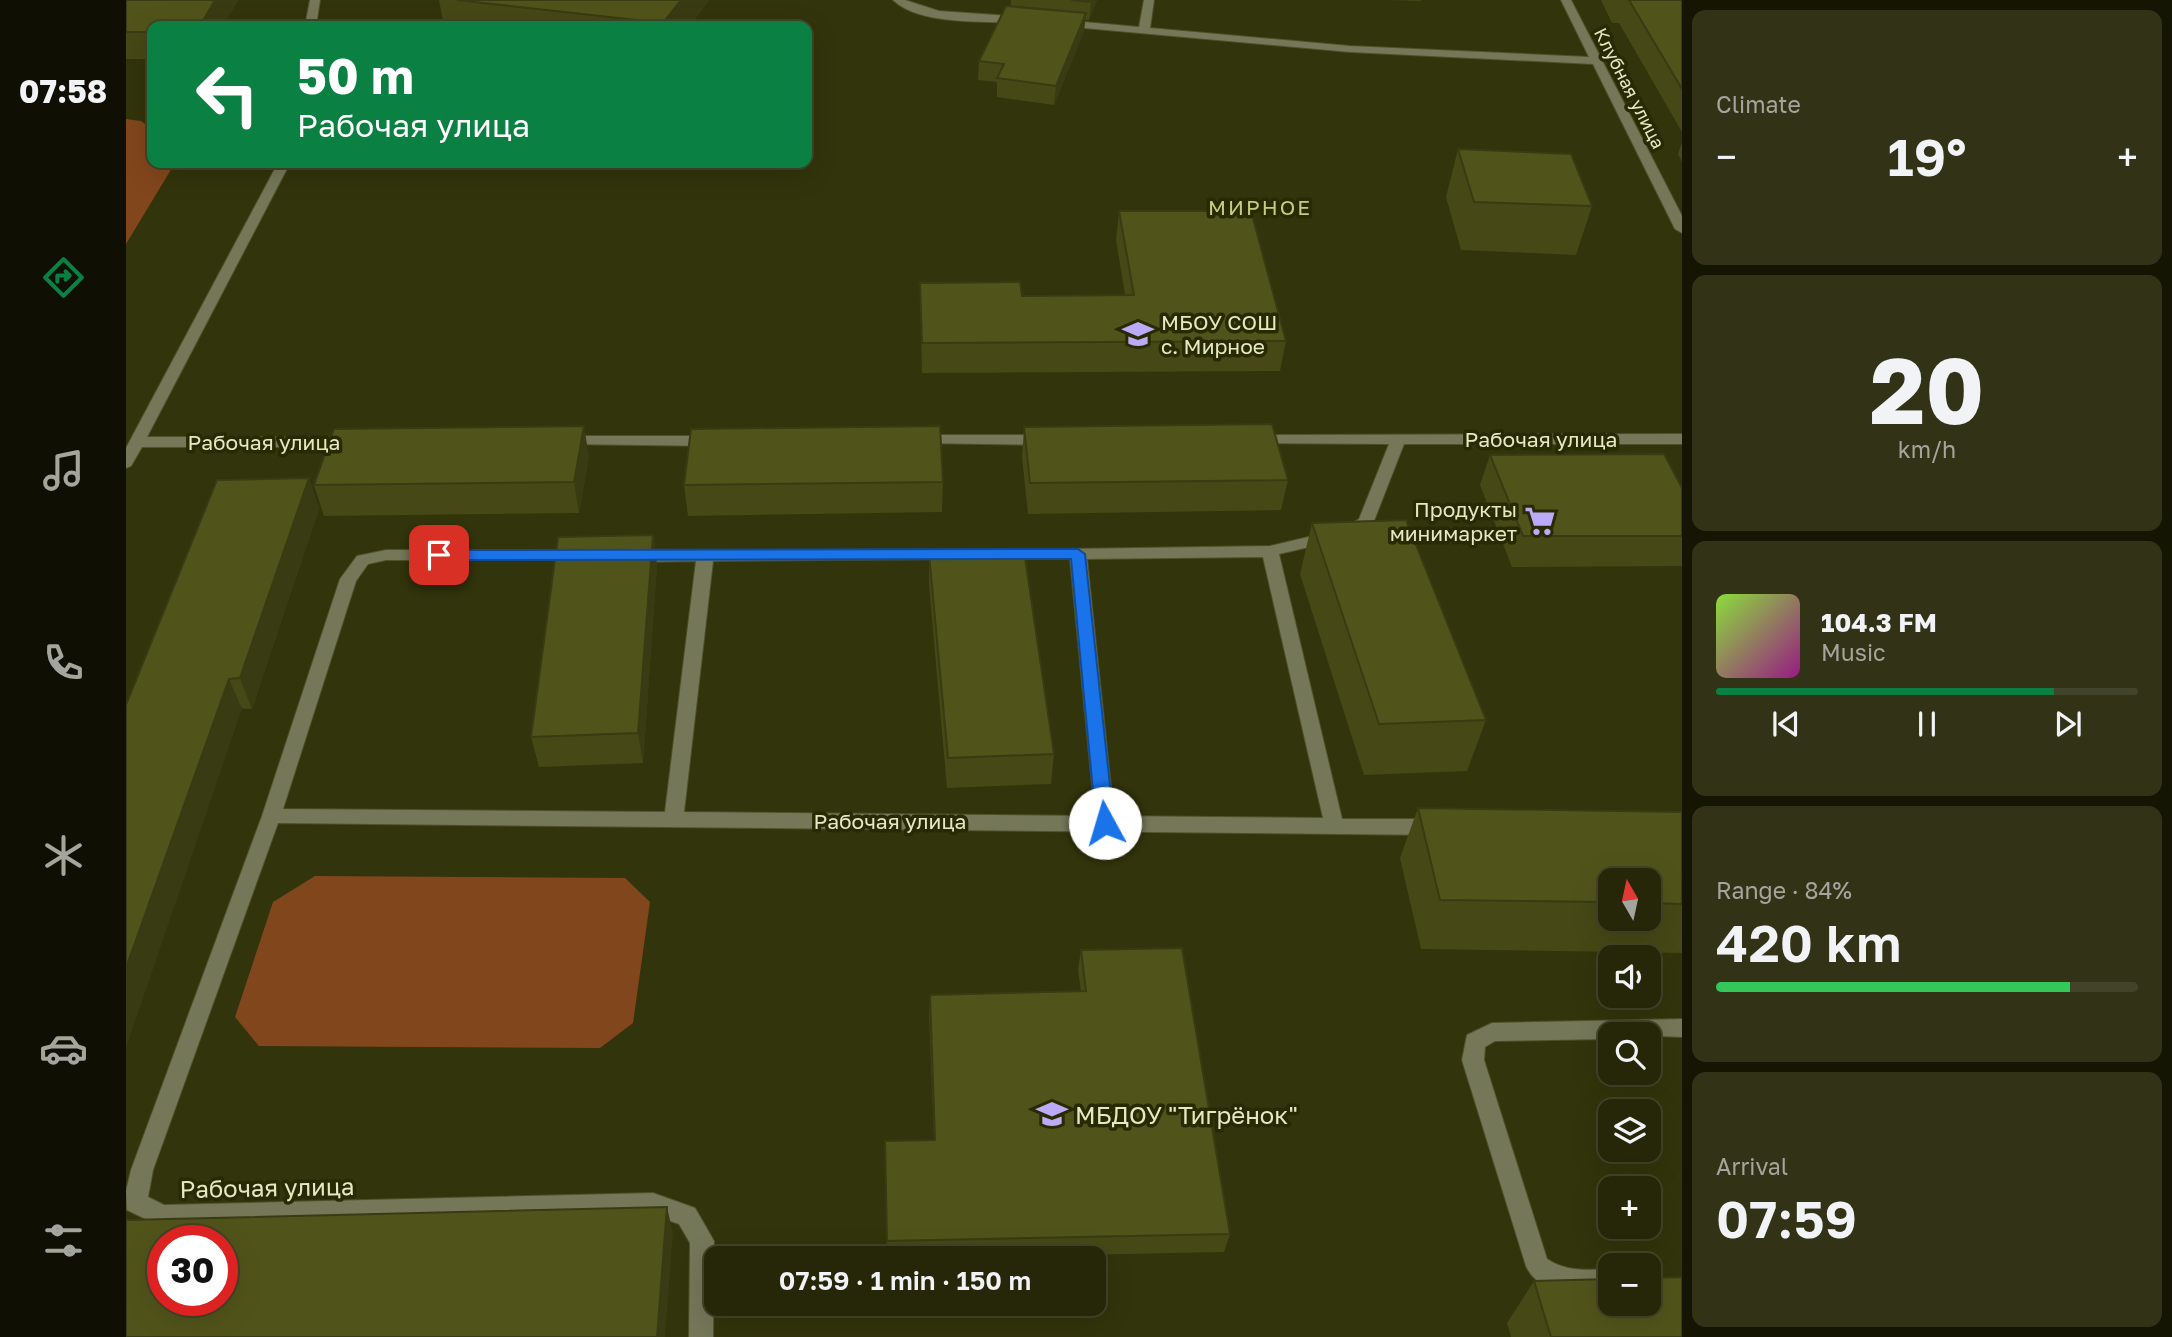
<!DOCTYPE html>
<meta charset="utf-8">
<style>
:root{--surface:#262708;--page:#323316;--text:#f1f3f6;--muted:#a4a59c;--line:#424429;--accent:#0b8043}
body{margin:0;font-family:"Golos Text",sans-serif;background:var(--page);color:var(--text);height:100vh;display:flex;flex-direction:column;font-size:26px;white-space:nowrap}
*{box-sizing:border-box;margin:0}
p{font-size:23px;color:var(--muted)}
.icon{flex:none;width:38px;height:38px;fill:none;stroke:currentColor;stroke-width:2;stroke-linecap:round;stroke-linejoin:round}
.map{position:relative;flex:1;overflow:hidden}
.side{display:flex;flex-direction:column;gap:10px;padding:10px;background:#151504;width:490px}
.side>*{flex:none}
.guide{position:absolute;left:21px;top:21px;width:665px;height:147px;border-radius:14px;box-shadow:0 7px 28px #0002,0 0 0 2px var(--line);background:#0b8043;color:#fff;overflow:hidden}
.needle{width:46px;rotate:351deg}
.tools{position:absolute;left:1472px;top:868px;display:grid;gap:14px}
.tools a{display:grid;place-items:center;width:63px;height:63px;border-radius:14px;background:var(--surface);box-shadow:0 7px 28px #0002,0 0 0 2px var(--line);font-size:35px}
.speed{position:absolute;left:21px;top:1225px;display:flex;gap:14px;font-size:35px;font-weight:700;text-align:center}
.speed>*{display:grid;place-content:center;width:91px;height:91px;border-radius:50%;background:var(--surface);box-shadow:0 7px 28px #0002,0 0 0 2px var(--line);line-height:1}
.speed .limit{border:10px solid #d22;background:#fff;color:#111}
.pin{position:absolute;display:grid;place-items:center;width:60px;height:60px;color:#fff;margin:-30px;border-radius:14px;box-shadow:0 4px 10px #0006}
.me{position:absolute;width:77px;margin:-38px;rotate:354deg;stroke-linejoin:round;filter:drop-shadow(0 0 5px #0008)}
.turn{display:flex;align-items:center;gap:24px;height:147px;padding:0 35px;font-size:32px}
.turn .icon{width:91px;height:91px;stroke-width:2.5}
.turn b{display:block;font-size:49px;line-height:60px}
.big{font-size:52px;font-weight:600;line-height:1.1}
.side .card{flex:1;display:flex;flex-direction:column;justify-content:center;gap:10px;min-width:0;padding:0 24px;border-radius:14px;background:var(--page)}
.side .dial{align-items:center;gap:0}
.dial b{font-size:91px;line-height:1}
.song{display:flex;align-items:center;gap:21px}
.cover{width:84px;height:84px;border-radius:10px;background:linear-gradient(135deg,hsl(90 70% 55%),hsl(310 70% 35%))}
.played{height:7px;border-radius:4px;background:linear-gradient(90deg,var(--accent) 80%,var(--line) 80%)}
.keys{display:flex;justify-content:space-around;direction:ltr}
.heat{display:flex;justify-content:space-between;align-items:center;font-size:38px;direction:ltr}
.charge{height:10px;border-radius:5px;background:linear-gradient(90deg,#34c759 84%,var(--line) 0)}
.trip{position:absolute;left:578px;top:1246px;width:402px;height:70px;border-radius:14px;background:var(--surface);box-shadow:0 7px 28px #0002,0 0 0 2px var(--line);font-weight:600;line-height:70px;text-align:center}
main{display:flex;flex:1;min-height:0}
.tabs{display:flex;flex-direction:column;width:126px;justify-content:space-around;align-items:center;background:#0f1003;color:var(--muted)}
.tabs .icon{width:49px;height:49px}
.tabs .current{color:var(--accent)}
.tabs b{font-size:32px;color:var(--text)}
.map>svg:first-child{display:block}
.green{fill:#82461c}
.lines{fill:none;stroke-linecap:round;stroke-linejoin:round}
.minor-casing{stroke:#4f5128;stroke-width:2}
.minor{fill:#757759;fill-rule:evenodd}
.wall{fill:#464816;fill-rule:evenodd}
.shaded-wall{fill:#393b12}
.building{fill:#51541a;stroke:#393b12;stroke-width:2;fill-rule:evenodd}
.route{fill:#1a73e8;stroke:#114b97;stroke-width:2}
.labels{text-anchor:middle;dominant-baseline:central;stroke-width:7;stroke-linejoin:round;paint-order:stroke}
.far-street-label{font-size:18px;fill:#e5e9c3;stroke:#282a01}
.far-quarter-label{font-size:21px;letter-spacing:2px;fill:#c6cc7f;stroke:#282a01}
.poi-label{font-size:21px;fill:#e5e9c3;stroke:#282a01;text-anchor:start}
.street-label{font-size:21px;fill:#e5e9c3;stroke:#282a01}
.near-poi-label{font-size:24px;fill:#e5e9c3;stroke:#282a01;text-anchor:start}
.near-street-label{font-size:24px;fill:#e5e9c3;stroke:#282a01}
</style>
<main>
<nav class="tabs">
<b>07:58</b>
<svg class="icon current" aria-label="directions" viewBox="0 0 24 24"><path d="M12 3l9 9-9 9-9-9zM9 14v-3h6M13 9l2 2-2 2"/></svg>
<svg class="icon" aria-label="music" viewBox="0 0 24 24"><path d="M9 18V5l10-2v13"/><circle cx="6" cy="18" r="3"/><circle cx="16" cy="16" r="3"/></svg>
<svg class="icon" aria-label="phone" viewBox="0 0 24 24"><path d="M5 4h4l2 5-3 2q2 4 5 5l2-3 5 2v4C11 20 4 13 5 4z"/></svg>
<svg class="icon" aria-label="climate" viewBox="0 0 24 24"><path d="M12 3v18M4 7l16 10M4 17L20 7"/></svg>
<svg class="icon" aria-label="car" viewBox="0 0 24 24"><path d="M5 17H2v-5l4-1 3-4h7l3 4 3 1v5h-3M9 17h6M6 11h13"/><circle cx="7" cy="17" r="2"/><circle cx="17" cy="17" r="2"/></svg>
<svg class="icon" aria-label="filters" viewBox="0 0 24 24"><path d="M4 7h16M4 17h16"/><circle cx="9" cy="7" r="2"/><circle cx="15" cy="17" r="2"/></svg>
</nav>
<div class="map">
<svg width="1556" height="1337" viewBox="0 0 1556 1337">
<rect width="100%" height="100%" fill="#32340b"/>
<path class="green" d="M0,119L15,121L26,129V163H49L0,244Z
M189,876L499,878L524,902L507,1023L474,1048L133,1046L109,1017L147,902Z"/>
<g class="lines">
<g class="minor-casing">
<path id="minor" d="M184,0H194L190,26H179Z
M767,0H779L813,11L898,17L903,20L898,23C862,21 794,26 767,0Z
M1018,0H1028L1024,28L1224,46L1463,57L1435,0H1445L1556,216V233L1549,229L1467,64L1224,52L936,26L931,23L936,20L1013,27Z
M152,163H164L21,437H226L234,442L226,447H16L5,466L0,468V448Z
M1556,434V444H1278L1246,526L1227,537L1153,554L1216,819H1308L1315,822L1318,827L1315,832L1308,835L152,823L27,1170L22,1197L38,1205L527,1193L569,1208L588,1241L587,1337H563L564,1243L553,1224L527,1215L36,1227L1,1210L0,1191L5,1170L136,816L214,579L231,556L260,550H452L460,555L452,560H260L242,564L230,581L157,809L539,812L570,561L508,562L502,560L500,556L502,552L826,550L832,551L834,555L832,559L587,561L558,812L969,816L944,559H875L867,554L869,550L1144,546L1216,529L1233,519L1263,444L1124,443L1121,440L1129,435ZM1137,557L1197,818L988,816L961,559Z
M793,435H919L927,440L919,445L788,443L785,440Z
M440,436H587L595,441L587,446L435,444L432,441Z
M1556,1019V1037L1484,1034V1039L1369,1041L1359,1047L1358,1060L1421,1259C1441,1272 1461,1270 1484,1269V1293C1457,1294 1413,1296 1400,1266L1336,1060L1341,1035L1366,1023Z"/>
</g>
<use href="#minor" class="minor"/>
</g>
<path class="wall" d="M0,0H112L97,26H26V59H0Z
M313,0H583L564,26H318Z
M885,0H971L963,20H959L958,31L928,105L871,97V82L852,80L853,61L885,6Z
M1262,0H1295V1Z
M1475,0H1556V132L1493,23H1486Z
M1556,142V162L1552,154Z
M1332,149L1466,206L1450,255L1335,250L1320,197Z
M993,211L1160,341L1154,371L796,373L794,283L896,296L999,295L990,240Z
M898,427L1162,480L1155,510L902,514L896,457Z
M1364,455L1556,488V566L1386,567L1354,485Z
M463,457L453,513L198,516L188,485Z
M183,478L193,509L126,709L0,705Z
M817,482L816,512L562,516L558,485Z
M1186,523L1360,720L1341,771L1238,775L1174,574Z
M527,535L531,565L517,763L413,767L405,737Z
M803,554L928,754L925,784L821,788L803,585Z
M1292,808L1556,812V953L1295,949L1274,858ZM1484,880H1522V919H1484Z
M955,950L1104,1234L1098,1252L812,1258H761L759,1141L808,1140L803,1015L804,995L955,991L952,970Z
M1408,1281L1556,1337H1385L1381,1323Z"/>
<path class="shaded-wall" d="M89,0H112L97,26H74Z
M555,0H583L564,26H538L537,23Z
M965,0H971L963,20L965,2Z
M960,13L958,31L928,105L930,86Z
M458,426L463,457L453,513L448,482Z
M183,478L193,509L126,709L114,678Z
M527,535L531,565L517,763L512,733Z
M103,679L116,709L0,1048V968Z
M541,1207L547,1234L539,1337H531Z"/>
<path class="building" d="M0,0H89L74,26H26V32H0Z
M331,0H555L537,23Z
M945,0H965V2Z
M1503,0H1556V89Z
M880,6L960,13L930,86L871,78L878,64L853,61Z
M1332,149L1445,154L1466,206L1348,202Z
M993,211H1125L1160,341L796,343L794,283L894,282L896,296L1008,295Z
M1146,424L1162,480L904,483L898,427Z
M458,426L448,482L188,485L208,429Z
M814,426L817,482L558,485L565,429Z
M1538,454L1556,488V536H1397L1364,455Z
M183,478L114,678L103,679L0,968V705L91,480Z
M1280,520L1360,720L1253,724L1186,523Z
M527,535L512,733L405,737L432,537Z
M898,551L928,754L822,758L803,554Z
M1292,808L1556,812V904L1522,903V880H1484V902L1314,900Z
M1056,948L1104,1234L761,1241L759,1141L809,1140L804,995L960,991L955,950Z
M541,1207L531,1337H0V1220ZM37,1241H96V1300H37Z
M1556,1277V1337H1425L1408,1281L1484,1279V1304H1522V1278Z"/>
<path class="route" d="M952,549L959,554L988,823L985,827H973L970,823L945,559L313,560L305,555L313,550Z"/>
<defs>
<g id="school-bare" transform="scale(2.415)"><path d="M0-5L7-2L0 1L-7-2ZM-4 1L0 2.5L4 1V4Q0 6-4 4Z" fill="#b9abf7" stroke="#282a01" stroke-width="2.5" paint-order="stroke"/></g>
<g id="supermarket-bare" transform="scale(2.415)"><path d="M-6-5.5h2.5l.6 2H6L4.5 2H-2.5L-4.4-4H-6ZM-1.5 3.2a1.3 1.3 0 1 0 .1 0ZM3 3.2a1.3 1.3 0 1 0 .1 0Z" fill="#b9abf7" stroke="#282a01" stroke-width="2.5" paint-order="stroke"/></g>
</defs>
<g fill-rule="evenodd">
<use href="#school-bare" x="1012" y="334"/>
<use href="#supermarket-bare" x="1414" y="521"/>
<use href="#school-bare" x="926" y="1114"/>
</g>
<g class="labels">
<g class="far-street-label">
<text transform="translate(1504 88) rotate(63)">Клубная улица</text>
</g>
<g class="far-quarter-label">
<text x="1134" y="207">МИРНОЕ</text>
</g>
<g class="poi-label">
<text x="1035" y="322">МБОУ СОШ<tspan x="1035" dy="24">с. Мирное</tspan></text>
<text x="1391" y="509" text-anchor="end">Продукты<tspan x="1391" dy="24">минимаркет</tspan></text>
</g>
<g class="street-label">
<text x="1415" y="439">Рабочая улица</text>
<text x="138" y="442">Рабочая улица</text>
<text x="764" y="821">Рабочая улица</text>
</g>
<g class="near-poi-label">
<text x="949" y="1114">МБДОУ "Тигрёнок"</text>
</g>
<g class="near-street-label">
<text transform="translate(141 1187) rotate(-1)">Рабочая улица</text>
</g>
</g>
</svg>
<div class="tools">
<a><svg class="needle" viewBox="-14 -14 28 28"><path d="M0-13l5 13h-10z" fill="#e53935"/><path d="M0 13l5-13h-10z" fill="#a4a59c"/></svg></a>
<a><svg class="icon" aria-label="sound" viewBox="0 0 24 24"><path d="M4 9h4l5-4v14l-5-4H4zM17 9q2 3 0 6"/></svg></a>
<a><svg class="icon" aria-label="search" viewBox="0 0 24 24"><circle cx="10" cy="10" r="6"/><path d="M15 15l6 6"/></svg></a>
<a><svg class="icon" aria-label="layers" viewBox="0 0 24 24"><path d="M12 4l9 5-9 5-9-5zM3 14l9 5 9-5"/></svg></a>
<a>+</a>
<a>−</a>
</div>
<div class="speed"><div class="limit">30</div></div>
<div class="pin" style="left:313px;top:555px;background:#d93025"><svg class="icon" aria-label="arrive" viewBox="0 0 24 24"><path d="M6 21V4h12l-3 4 3 4H6"/></svg></div>
<svg class="me" style="left:979px;top:823px" viewBox="-20 -20 40 40"><circle r="19" fill="#fff"/><path d="M0-13L10 11 0 6-10 11z" fill="#1a73e8"/></svg>
<div class="trip">07:59 · 1 min · 150 m</div>
<div class="guide">
<div class="turn"><svg class="icon" aria-label="left" viewBox="0 0 24 24"><path d="M17 20v-9H6M10 6l-5 5 5 5"/></svg><div><b>50 m</b>Рабочая улица</div></div>
</div>
</div>
<section class="side">
<div class="card"><p>Climate</p>
<div class="heat"><a>−</a><b class="big">19°</b><a>+</a></div>
</div>
<div class="card dial"><b>20</b><p>km/h</p></div>
<div class="card">
<div class="song"><i class="cover"></i><div><b>104.3 FM</b><p>Music</p></div></div>
<div class="played"></div>
<div class="keys"><svg class="icon" aria-label="previous" viewBox="0 0 24 24"><path d="M18 5L8 12l10 7zM5 5v14"/></svg><svg class="icon" aria-label="pause" viewBox="0 0 24 24"><path d="M8 5v14M16 5v14"/></svg><svg class="icon" aria-label="next" viewBox="0 0 24 24"><path d="M6 5l10 7-10 7zM19 5v14"/></svg></div>
</div>
<div class="card"><p>Range · 84%</p><b class="big">420 km</b><div class="charge"></div></div>
<div class="card"><p>Arrival</p><b class="big">07:59</b></div>
</section>
</main>
